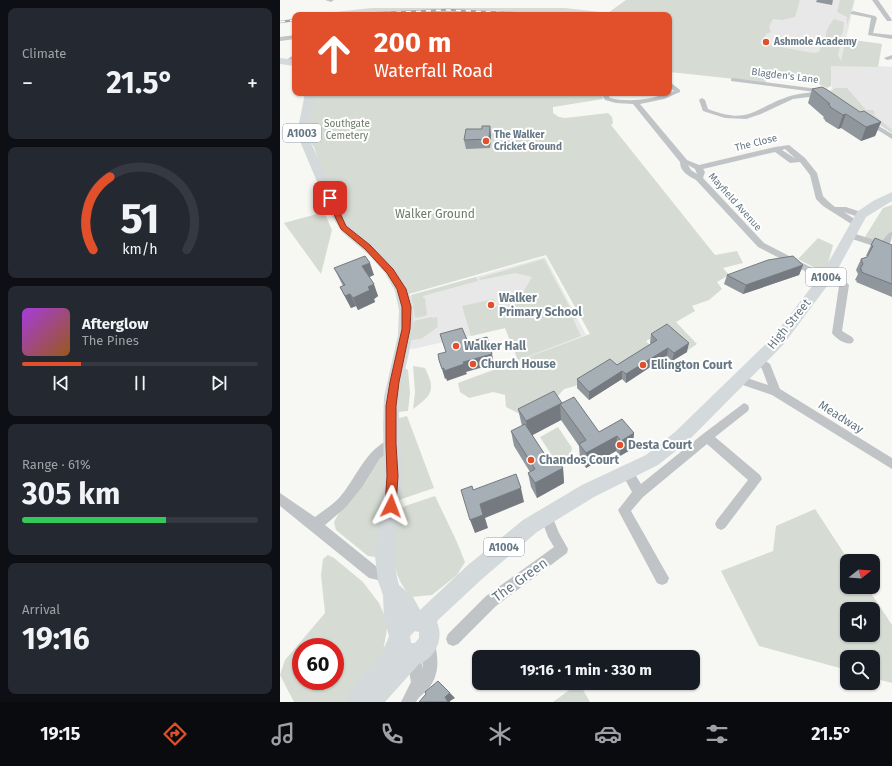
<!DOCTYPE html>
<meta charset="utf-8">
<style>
:root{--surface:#171b24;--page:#242831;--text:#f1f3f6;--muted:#9ea1a6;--line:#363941;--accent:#e1502a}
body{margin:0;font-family:"Fira Sans",sans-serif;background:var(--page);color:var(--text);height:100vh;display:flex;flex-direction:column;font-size:15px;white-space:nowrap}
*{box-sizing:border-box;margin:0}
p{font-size:13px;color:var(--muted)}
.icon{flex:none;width:22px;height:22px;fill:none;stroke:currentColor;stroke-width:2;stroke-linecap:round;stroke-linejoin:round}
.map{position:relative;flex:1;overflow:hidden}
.drawer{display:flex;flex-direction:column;gap:8px;padding:8px;background:#0d0f14;width:280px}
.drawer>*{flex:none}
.top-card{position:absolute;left:12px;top:12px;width:380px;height:84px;border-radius:8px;box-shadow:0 1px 3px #0004;background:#e1502a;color:#fff;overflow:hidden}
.needle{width:26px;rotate:73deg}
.controls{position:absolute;left:560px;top:554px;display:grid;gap:8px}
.controls a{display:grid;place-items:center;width:40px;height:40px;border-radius:8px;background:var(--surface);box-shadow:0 1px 3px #0004;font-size:20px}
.speed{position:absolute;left:12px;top:638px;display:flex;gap:8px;font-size:20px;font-weight:700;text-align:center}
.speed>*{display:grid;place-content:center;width:52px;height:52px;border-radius:50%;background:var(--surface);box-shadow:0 1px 3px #0004;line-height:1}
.speed .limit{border:6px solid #d22;background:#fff;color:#111}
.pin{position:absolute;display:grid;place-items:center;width:34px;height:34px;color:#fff;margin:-17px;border-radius:8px;box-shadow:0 2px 6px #0006}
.me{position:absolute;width:44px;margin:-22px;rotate:3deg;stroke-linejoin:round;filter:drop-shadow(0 0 3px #0008)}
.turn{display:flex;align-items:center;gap:14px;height:84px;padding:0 16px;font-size:18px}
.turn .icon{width:52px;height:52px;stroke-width:2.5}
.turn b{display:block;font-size:28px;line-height:34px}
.big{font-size:30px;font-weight:700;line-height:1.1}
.drawer .tile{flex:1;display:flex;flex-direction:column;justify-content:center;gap:6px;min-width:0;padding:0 14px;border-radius:8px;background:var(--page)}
.drawer .dial{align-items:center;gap:0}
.dial svg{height:104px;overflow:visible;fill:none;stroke:var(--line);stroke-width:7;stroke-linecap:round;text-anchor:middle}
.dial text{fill:var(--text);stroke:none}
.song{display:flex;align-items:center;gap:12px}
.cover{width:48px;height:48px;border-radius:6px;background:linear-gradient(135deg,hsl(280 70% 55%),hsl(30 70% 35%))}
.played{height:4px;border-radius:2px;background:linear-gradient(90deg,var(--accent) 25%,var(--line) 25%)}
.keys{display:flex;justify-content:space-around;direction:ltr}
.heat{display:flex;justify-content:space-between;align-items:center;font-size:22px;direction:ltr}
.charge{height:6px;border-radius:3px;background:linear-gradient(90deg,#34c759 61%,var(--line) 0)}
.trip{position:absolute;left:192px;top:650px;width:228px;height:40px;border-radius:8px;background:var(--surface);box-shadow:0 1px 3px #0004;font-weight:700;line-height:40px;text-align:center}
.tab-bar{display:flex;height:64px;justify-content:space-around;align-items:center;background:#090b0e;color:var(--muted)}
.tab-bar .icon{width:28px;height:28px}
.tab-bar .on{color:var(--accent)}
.tab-bar b{font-size:18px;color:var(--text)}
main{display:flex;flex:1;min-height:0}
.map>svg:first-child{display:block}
.built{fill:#e7e8e7}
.green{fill:#d6dcd3;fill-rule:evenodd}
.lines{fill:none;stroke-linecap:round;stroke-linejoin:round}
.street{fill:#c0c4c7;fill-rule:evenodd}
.primary{fill:#d4d9dc;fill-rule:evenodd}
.rail-casing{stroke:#a1a8ad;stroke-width:2.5}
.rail{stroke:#fff;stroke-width:1.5;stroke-dasharray:5;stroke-linecap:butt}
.wall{fill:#8f969c}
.shaded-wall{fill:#747a7f}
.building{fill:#a6afb5;stroke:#747a7f}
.route{fill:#e1502a;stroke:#92341b}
.poi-dot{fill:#e1502a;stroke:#fff;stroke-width:1.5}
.labels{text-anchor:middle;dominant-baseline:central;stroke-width:4;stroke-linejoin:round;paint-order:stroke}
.far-poi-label{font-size:10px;font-weight:bold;fill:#667784;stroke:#fff;text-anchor:start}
.far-street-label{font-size:10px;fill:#667784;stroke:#fff}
.far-park-label{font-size:10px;fill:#6a7b65;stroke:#fff}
.shield{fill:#fff;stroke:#94a0a9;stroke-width:1}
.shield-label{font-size:11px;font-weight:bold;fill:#667784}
.park-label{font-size:12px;fill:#6a7b65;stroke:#fff}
.poi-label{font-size:12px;font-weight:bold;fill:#667784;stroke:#fff;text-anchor:start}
.street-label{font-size:12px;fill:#667784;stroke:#fff}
.near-street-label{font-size:14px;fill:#667784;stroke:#fff}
</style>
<main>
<section class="drawer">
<div class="tile"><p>Climate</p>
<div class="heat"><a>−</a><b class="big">21.5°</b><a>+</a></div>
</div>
<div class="tile dial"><svg viewBox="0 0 100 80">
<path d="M14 69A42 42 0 1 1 86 69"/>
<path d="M14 69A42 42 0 0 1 27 13" stroke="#e1502a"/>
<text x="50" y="56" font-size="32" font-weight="700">51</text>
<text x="50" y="72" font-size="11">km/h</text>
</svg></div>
<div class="tile">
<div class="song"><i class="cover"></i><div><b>Afterglow</b><p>The Pines</p></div></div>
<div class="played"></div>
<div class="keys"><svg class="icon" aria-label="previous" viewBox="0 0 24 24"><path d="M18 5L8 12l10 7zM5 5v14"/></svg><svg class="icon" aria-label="pause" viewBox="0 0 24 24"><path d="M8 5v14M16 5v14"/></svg><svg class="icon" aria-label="next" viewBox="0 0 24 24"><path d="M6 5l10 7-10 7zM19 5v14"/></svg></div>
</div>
<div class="tile"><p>Range · 61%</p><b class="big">305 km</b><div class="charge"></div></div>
<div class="tile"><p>Arrival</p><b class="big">19:16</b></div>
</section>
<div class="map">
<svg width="612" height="702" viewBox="0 0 612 702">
<rect width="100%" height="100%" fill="#f7f7f3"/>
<path class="built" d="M346,0H575L566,39L602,44L598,66L612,67V133L549,92L552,88L551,82L535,83L531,80L482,76L389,15H326Z
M168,9L225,11L286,15L164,13L43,15L103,11Z
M265,257L306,335L238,361L225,328L133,349L126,347L133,315L130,296Z"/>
<path class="green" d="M346,0H520L515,17L502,20L493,19L489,27L491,32L486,34L483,44L534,53L539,52L542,44L560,46L558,55L561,61L566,39L602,44L598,67L551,66V86L547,88L530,80L483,76L488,80L485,82L389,72V15H286L225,11L168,9L27,15L92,8H285L328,13Z
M560,0H574L567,26V17L557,12Z
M117,13H179L240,15H83Z
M554,19L564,22L563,32L559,39L546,38C545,31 550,24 554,19Z
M555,88H567L586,110H593L595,113L593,114L612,130V133L550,92Z
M34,93H321L323,99L273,107V113L279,117L285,118L328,113L332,117L333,123L331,125L435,255L457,251L463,263L443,268L449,275L437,282L442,289L429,300L412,306L415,311L396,322L417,344L408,350L386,330L366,341L374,349L336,372L329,365L295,386L284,389L278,396L240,414L226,407L225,395L213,392L189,398L180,392L178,383L310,334L266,255L122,296L114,280L56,214L34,147L26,137Z
M612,205V235L603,246L583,240L603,208Z
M44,212L52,230L41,274L4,223Z
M538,238L553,245L548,264L543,272L518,259Z
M264,259L296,319H293L301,336L238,360L225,328L191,336L182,306L214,299L216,306L230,312L228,309L229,303L244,291L252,277L235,273L200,280L199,278Z
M196,277L198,281L143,296V298H145L147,314L145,316L135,318L131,295Z
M152,317V318L157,317L158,327L141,339L131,340L134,321Z
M133,366L145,368C156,390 152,395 133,409L135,392Z
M123,367L128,370L130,393L128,411L117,412Z
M127,416L154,488L116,501V419Z
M278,427L292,448L290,456L282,461L274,459L260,437Z
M101,456H105V488L96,557L88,556L56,530L54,522L59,513Z
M155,496L176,540L185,562L177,575L152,595L131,597C107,569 114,548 116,513L125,506Z
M535,509L569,561H567V587H587L612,625V683L593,678V657H567V670L479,646L441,571L493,551L496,526ZM567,609H593V635H567Z
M48,555L54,558L83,582L99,603L108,623L101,663L67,702H14L0,675L5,660L45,613L41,575L43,559ZM21,647H55V681H21Z
M299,683L310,702H273Z"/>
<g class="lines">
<path class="street" d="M45,0H54L51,2Z
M592,0H598L612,20L611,21H607Z
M573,11L595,16L597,18L593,33L612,35V39L588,35L591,18L571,14L570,13Z
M15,35V39L0,41V37Z
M15,54V59L9,63H5V61Z
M612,55V59L607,60L604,58Z
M453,78L546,90L549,92L546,94L539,93V95L537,96L513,99L481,114L466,119L445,118L423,111L419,100L422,98L425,100L428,109C469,125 473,109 507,97C516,94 525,93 535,92L451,81V79Z
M389,81L400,90V92L384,99L360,104L407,160L419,165L495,147L509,145L525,158L537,173L543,196L549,202L555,207H566L584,213L585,215L581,218L564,212L579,222L580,224L576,227L543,206L536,199L530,175L520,162L510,163L495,152L423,169L425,172L423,178L484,243L544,274L548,272L567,283L569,285L562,331L572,337L574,340L572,343C566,345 556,339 552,333L559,286L549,280L545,281L542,280L478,247L416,180C409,176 400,172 400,162L353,104L336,103L325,100L321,93H327L330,98C351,103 374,99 394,91L389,86ZM505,149L516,159L502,150ZM408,165L415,169L417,174L411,170Z
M587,119L612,134V139L585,122L584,121Z
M569,232L601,242L609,233L612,232C612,239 611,247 603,249L566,237L565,235L566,233Z
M480,357L490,364L500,389L612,458V469L492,395L457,383L456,380L457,377L461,376L488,385L482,369L475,361L476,358Z
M464,403L468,405L469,408L468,411L435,437L480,475L482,479L445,528L441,530L437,528L435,524L437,520L468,480L427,444L363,497L351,511L389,578L387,583L382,585L377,583L338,510L352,492L341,472L343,468L347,467L351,468L361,484L423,434Z
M111,439L115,440L117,444L115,448L100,458L82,487L66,507L45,525L97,567L112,570L114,575L112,580L107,582L89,578L0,506V493L35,517C43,511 52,505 59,498C76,479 86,448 111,439Z
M266,509L270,511L279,533L288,549L287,553L216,606L178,644L173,646L168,644L166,639L168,634L206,596L274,547L268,537L260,515L262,511Z
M148,637L153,639C159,655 160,674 149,688C145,693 139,696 136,702H121L131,682L126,655L128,650L133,648L138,650L143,669L141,644L143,639Z"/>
<path class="primary" d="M0,58L15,60V66L0,64Z
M25,93H35L27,134L63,215C69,226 79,233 89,241C105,255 122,272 129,293C141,328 124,362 120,397C117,424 122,450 122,476C121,512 108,549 119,585L133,597L140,610L188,565L243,520L302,485L366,455L395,432L493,337L543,272L577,212L593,201L612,192V201L586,217L553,278L503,345L407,442L378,465L314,497L257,532L202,579L158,620L157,622C164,639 156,657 139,664L105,702H65C75,677 101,662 109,636L104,617L103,595L98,581L95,556L104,476L103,426L104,397L118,335L119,310L115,291L105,273L89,255L62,232L51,215L17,134ZM135,631L139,632V638L135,643H131L130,636Z"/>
<g class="rail-casing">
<path id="rail" d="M56,15L167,10L275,15
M0,22L15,20"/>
</g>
<use href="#rail" class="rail"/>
</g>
<path class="wall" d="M537,0H553L552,5L536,2Z
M532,89L601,122L595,136L581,141L561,128L558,129L545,121V120L543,118L544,117L528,103Z
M211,135L210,148L186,149L184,140Z
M591,245H612V297L576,282L577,281L575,280L578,274L576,270L581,259L587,257V256H586Z
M523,265L519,275L463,294L444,284L447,275Z
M54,268L94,275L89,277L98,296L94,299L95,302L78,310L76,306L71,308L66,299L60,287L63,286Z
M371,334L407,352L392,361L387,356L346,383L342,379L309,400L297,388V379L337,365L371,344L370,343Z
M282,403L319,432L354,433L352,449L340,456L336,451L306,468L300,459L299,446L281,420L252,435L269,461L283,468L284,483L257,498L251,487L248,473L250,472L234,446L231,431L242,426L238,409Z"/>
<path class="shaded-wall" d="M566,114L561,128L558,129L563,115Z
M601,122L595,136L581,141L586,127Z
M210,126L211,135L210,148L209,139Z
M90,263L94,275L87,278L82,266Z
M523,265L519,275L463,294L466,285Z
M94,284L98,296L94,299L95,302L78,310L73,298L88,287Z
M70,294L76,306L71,308L65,296Z
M409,343L407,352L392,361L394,353Z
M388,348L387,356L346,383V374Z
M212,354L214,364L186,372L187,374L167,381L164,371L183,362Z
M164,368L167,378L165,379L162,369Z
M342,371V379L309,400V392Z
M280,404L281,420L249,437L246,421Z
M354,433L352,449L340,456L341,441Z
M337,436L336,451L306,468V453Z
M283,468L284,483L257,498L255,483Z
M241,488L244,502L205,518L208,528L195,533L190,520L200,504Z
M158,681L175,698L170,701V702H168L165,697Z"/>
<path class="building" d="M542,87L546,89L580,112L584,111L601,122L586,127L566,114L563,115L550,107H551L548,104H550L532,89Z
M202,126H210L209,139L184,140L186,129H202Z
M595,238L612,245V284L581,272L582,270L580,269L583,264L581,259L587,257L593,246L591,245Z
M85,256L90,263L82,266L94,284L88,287L90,290L73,298L70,294L65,296L60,287L65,285L54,268Z
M513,256L523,265L466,285L447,275L488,260Z
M387,324L409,343L394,353L388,348L346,374L342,371L309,392L297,379L330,359L337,365L377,340L371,334Z
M182,328L188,342L207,337L212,354L183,362L184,364L164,371V368L162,369L159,360L158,354L166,352L160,334Z
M274,391L282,403L246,421L238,409Z
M294,397L319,432L342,419L354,433L341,441L337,436L306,453L299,444L306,440L280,404Z
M245,424L269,461L276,458L283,468L255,483L248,473L255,469L231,431Z
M236,474L241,488L200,504L203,515L190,520L181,490L192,486L193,490Z
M158,681L170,693L165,697L168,702H139L146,694L145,692Z"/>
<path class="route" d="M47,196H50L53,198L66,226L90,245L113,269L126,289L131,307L130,329L119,382L116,406V444L118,476L116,506L115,510L111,511L107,510L105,506L107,476L106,444V406L110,382L122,329V307L117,289L107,273L85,249L61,229L46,198Z"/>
<g class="poi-dot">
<circle cx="486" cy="42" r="4"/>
<circle cx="206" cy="141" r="4"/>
<circle cx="211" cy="305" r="4"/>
<circle cx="176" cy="346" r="4"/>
<circle cx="193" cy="364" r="4"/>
<circle cx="363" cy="365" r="4"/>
<circle cx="340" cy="445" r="4"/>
<circle cx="251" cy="460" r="4"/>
</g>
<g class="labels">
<g class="far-poi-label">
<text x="494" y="42">Ashmole Academy</text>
<text x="214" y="135">The Walker<tspan x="214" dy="12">Cricket Ground</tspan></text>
</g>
<g class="far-street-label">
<text transform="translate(505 76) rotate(7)">Blagden's Lane</text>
<text transform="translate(476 143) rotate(-14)">The Close</text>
<text transform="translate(455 202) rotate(48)">Mayfield Avenue</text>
</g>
<g class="far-park-label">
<text x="67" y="124">Southgate<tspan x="67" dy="12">Cemetery</tspan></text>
</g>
<g class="shield">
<rect x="3" y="124" width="38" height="18" rx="3"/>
<rect x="526" y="268" width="40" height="18" rx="3"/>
<rect x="204" y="538" width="40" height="18" rx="3"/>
</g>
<g class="shield-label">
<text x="22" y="133">A1003</text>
<text x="546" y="277">A1004</text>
<text x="224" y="547">A1004</text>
</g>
<g class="park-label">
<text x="155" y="214">Walker Ground</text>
</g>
<g class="poi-label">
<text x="219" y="298">Walker<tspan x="219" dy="14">Primary School</tspan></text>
<text x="184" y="346">Walker Hall</text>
<text x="201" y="364">Church House</text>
<text x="371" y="365">Ellington Court</text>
<text x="348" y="445">Desta Court</text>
<text x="259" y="460">Chandos Court</text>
</g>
<g class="street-label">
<text transform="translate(509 324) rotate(-51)">High Street</text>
<text transform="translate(561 417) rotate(32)">Meadway</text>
</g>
<g class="near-street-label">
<text transform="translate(240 580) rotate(-36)">The Green</text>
</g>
</g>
</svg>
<div class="controls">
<a><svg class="needle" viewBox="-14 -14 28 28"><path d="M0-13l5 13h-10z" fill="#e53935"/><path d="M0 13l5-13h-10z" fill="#9ea1a6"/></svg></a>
<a><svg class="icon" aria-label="sound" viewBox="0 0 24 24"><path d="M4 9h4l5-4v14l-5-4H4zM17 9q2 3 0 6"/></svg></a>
<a><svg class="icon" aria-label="search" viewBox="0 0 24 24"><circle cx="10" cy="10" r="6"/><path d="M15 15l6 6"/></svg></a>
</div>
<div class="speed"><div class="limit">60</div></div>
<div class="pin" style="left:50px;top:198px;background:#d93025"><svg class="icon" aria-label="arrive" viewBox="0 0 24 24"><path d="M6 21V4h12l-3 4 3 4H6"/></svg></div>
<svg class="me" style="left:111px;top:506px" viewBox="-20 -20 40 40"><path d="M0-17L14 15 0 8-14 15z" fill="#e1502a" stroke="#fff" stroke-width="4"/></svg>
<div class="trip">19:16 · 1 min · 330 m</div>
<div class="top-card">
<div class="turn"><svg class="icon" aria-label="ahead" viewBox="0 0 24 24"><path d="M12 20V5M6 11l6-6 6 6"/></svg><div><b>200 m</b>Waterfall Road</div></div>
</div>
</div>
</main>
<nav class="tab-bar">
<b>19:15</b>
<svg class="icon on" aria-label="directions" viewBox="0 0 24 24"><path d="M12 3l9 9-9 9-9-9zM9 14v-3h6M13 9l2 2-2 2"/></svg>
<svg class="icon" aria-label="music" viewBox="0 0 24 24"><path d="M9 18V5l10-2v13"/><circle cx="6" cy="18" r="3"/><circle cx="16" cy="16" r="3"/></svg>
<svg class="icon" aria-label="phone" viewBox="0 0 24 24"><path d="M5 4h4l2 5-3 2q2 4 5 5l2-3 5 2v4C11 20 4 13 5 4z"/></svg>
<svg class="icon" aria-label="climate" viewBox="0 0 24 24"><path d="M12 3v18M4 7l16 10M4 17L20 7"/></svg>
<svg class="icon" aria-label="car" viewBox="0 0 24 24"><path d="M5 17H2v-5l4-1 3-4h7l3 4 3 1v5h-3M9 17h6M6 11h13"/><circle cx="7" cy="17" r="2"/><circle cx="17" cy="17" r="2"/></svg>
<svg class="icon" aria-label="filters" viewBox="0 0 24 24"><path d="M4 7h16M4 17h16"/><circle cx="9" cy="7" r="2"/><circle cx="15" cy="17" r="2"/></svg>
<b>21.5°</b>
</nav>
